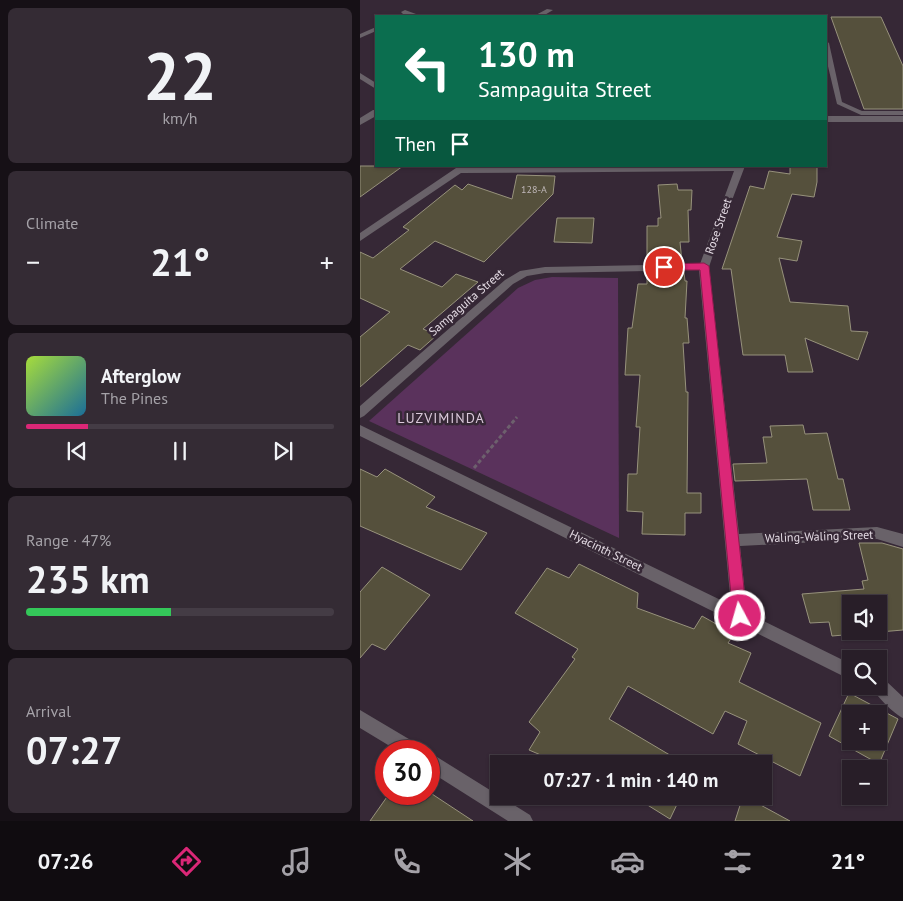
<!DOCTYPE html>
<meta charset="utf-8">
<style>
:root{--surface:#281e28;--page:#342b34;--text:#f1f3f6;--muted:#a5a2a8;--line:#443c45;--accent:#db2777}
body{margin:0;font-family:"PT Sans",sans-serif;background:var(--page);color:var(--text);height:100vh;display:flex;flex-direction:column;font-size:19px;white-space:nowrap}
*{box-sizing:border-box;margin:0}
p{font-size:16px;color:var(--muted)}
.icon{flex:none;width:28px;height:28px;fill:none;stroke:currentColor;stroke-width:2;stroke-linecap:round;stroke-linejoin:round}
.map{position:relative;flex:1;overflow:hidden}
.drawer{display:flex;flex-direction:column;gap:8px;padding:8px;background:#161016;width:360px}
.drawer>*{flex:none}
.top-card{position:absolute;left:15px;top:15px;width:452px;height:152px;border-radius:0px;box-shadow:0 1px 4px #0004,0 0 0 1px var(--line);background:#0b6e4f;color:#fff;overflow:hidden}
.controls{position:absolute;left:482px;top:595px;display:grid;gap:10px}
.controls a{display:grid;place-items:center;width:45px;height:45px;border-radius:0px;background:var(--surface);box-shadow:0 1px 4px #0004,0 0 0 1px var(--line);font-size:25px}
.speed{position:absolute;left:15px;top:740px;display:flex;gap:10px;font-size:25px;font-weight:700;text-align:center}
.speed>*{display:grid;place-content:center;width:65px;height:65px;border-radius:50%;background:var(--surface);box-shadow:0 1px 4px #0004,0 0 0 1px var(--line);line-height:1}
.speed .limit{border:8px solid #d22;background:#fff;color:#111}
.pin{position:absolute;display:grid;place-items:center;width:42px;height:42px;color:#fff;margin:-21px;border:2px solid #fff;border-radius:50%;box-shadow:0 1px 5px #0007}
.me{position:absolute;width:55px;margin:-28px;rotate:354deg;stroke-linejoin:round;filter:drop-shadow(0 0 4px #0008)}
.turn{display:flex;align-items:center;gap:18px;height:105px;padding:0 20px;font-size:22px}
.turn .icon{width:65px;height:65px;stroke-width:2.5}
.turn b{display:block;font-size:35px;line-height:42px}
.then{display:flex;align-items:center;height:48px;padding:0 20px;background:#0003;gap:10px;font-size:19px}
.big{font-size:38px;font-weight:700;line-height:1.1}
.drawer .card{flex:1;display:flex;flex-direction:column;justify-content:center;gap:8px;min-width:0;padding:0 18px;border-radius:8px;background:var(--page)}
.drawer .dial{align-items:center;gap:0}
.dial b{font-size:65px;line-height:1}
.song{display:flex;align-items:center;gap:15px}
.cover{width:60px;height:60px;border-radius:8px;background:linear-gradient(135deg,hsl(80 70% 55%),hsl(200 70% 35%))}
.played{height:5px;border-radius:2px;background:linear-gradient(90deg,var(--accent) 20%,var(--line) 20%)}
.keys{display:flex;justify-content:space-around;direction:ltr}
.heat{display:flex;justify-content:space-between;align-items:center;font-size:28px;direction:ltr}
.charge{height:8px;border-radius:4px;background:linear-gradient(90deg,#34c759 47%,var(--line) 0)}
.trip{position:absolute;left:130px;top:755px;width:282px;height:50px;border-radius:0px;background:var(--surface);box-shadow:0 1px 4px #0004,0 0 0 1px var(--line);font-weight:700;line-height:50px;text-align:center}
.dock{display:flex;height:80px;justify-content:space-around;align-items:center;background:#100c10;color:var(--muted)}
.dock .icon{width:35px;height:35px}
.dock .on{color:var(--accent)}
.dock b{font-size:22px;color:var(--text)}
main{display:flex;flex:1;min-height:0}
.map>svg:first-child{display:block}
.green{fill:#5a325c}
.building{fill:#55503c;stroke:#97927c;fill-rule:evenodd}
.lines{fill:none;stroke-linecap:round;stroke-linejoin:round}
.path{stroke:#6d606d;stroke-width:3;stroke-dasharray:4 2.5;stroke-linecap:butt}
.lane{fill:#696269;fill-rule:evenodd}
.street{fill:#696269;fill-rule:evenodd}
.route{fill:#db2777;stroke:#8e194d}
.labels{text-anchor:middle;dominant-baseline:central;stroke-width:5;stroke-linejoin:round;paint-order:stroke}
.number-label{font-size:10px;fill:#c1b9bb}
.street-label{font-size:12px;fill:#e5dce5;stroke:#362836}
.neighbourhood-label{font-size:14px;letter-spacing:1px;fill:#dccadc;stroke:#362836}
</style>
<main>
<section class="drawer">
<div class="card dial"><b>22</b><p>km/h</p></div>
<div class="card"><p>Climate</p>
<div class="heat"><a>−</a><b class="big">21°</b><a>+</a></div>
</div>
<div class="card">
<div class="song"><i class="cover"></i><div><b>Afterglow</b><p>The Pines</p></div></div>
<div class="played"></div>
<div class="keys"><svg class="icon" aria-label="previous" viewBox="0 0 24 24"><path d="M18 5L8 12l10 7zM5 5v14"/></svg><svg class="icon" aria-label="pause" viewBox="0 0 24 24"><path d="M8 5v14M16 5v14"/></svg><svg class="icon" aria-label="next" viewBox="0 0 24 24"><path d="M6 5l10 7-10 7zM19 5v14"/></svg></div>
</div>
<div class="card"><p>Range · 47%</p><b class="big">235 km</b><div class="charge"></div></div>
<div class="card"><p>Arrival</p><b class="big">07:27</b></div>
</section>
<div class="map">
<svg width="543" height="821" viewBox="0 0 543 821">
<rect width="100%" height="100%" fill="#362836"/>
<path class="green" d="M192,277L258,278L259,538L9,421L158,288L175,280Z"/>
<path class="building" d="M471,17H521L543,66V109H504Z
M0,166H43L0,197Z
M430,166H457V182L454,197L432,194L417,237L442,241L437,261L419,258L430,302L488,306L491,331L508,332L498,360L445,338L453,372H428L425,355H383L371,269H362L390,186L404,189L409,171L430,174Z
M157,175L195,176L193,194L124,262L75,241L40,269L82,287L96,274L118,282L63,329L77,335L60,350L48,345L0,387V337L30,312L0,298V252L13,258L49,230L43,227L95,185L102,190L108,184L152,199Z
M317,184L318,190H332L331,210H328L329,242H320L322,262L287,263V226H298V218H301L298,185Z
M197,218H234L232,243L194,242Z
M324,272L325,281H327L325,318H327L329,343H323L326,392H328L327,493H341V513H325V535L282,534L283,512L267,511L268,474H277L280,427H276L280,375H265L268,328H272L278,284H287V273Z
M443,425L445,434L467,433L478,479H483L490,510H453L447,479L375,481L373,464L407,463L403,437H412L410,426Z
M0,469L17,477L25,469L75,497L66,507L127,533L101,570L0,526Z
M499,543H522L543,549V630L472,636L469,622L450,623L442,594L504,589L502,581L508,580ZM491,604H519V631H491Z
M219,564L278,593L277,608L334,629L342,616L374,634L368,643L391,653L379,682L461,723L440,776L378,744L387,721L365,711L353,734L268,686L249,719L325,764H202L169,750L180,732L169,722L215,659L212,657L218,649L155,613L187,568L209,578Z
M22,567L70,595L25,650L12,644L0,658V592Z
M489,693L538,719L519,764L469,736ZM491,714H519V741H491Z
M29,794H72L113,821H10Z
M273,796H321L310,819Z
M383,796H384L430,821H375Z"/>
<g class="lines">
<path class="path" d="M114,468L157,417"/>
<path class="lane" d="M16,27V31L0,38V34Z
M466,41L469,43L482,102L502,111H543V115H501L477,104L466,58Z"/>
<path class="street" d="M187,9L193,10L183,16H174Z
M45,10L56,14L57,16C51,17 45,17 41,12Z
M0,73L16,83V89L0,79Z
M13,110H16V116L0,125V118Z
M466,116H543V122H466Z
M237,166H385L366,216L349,267L379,534L517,527L543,534V547L517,539L380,546L387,613L491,664V680L0,436V425L371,605L339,270L185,273L167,276L153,284L4,416L0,418V406L145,280L160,271L185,267L340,264L374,171L101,173L0,241V233L96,168Z
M519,678L525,680L543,697V718C535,715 514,694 511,686H519Z
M0,710L59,745L61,751H38L0,728Z
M69,752L170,815L173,821H148L69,771Z"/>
</g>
<path class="route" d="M344,263L349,266L387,616L385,620L380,622L375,620L373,616L340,270H304L300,267L304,264Z"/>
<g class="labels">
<g class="number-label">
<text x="174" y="189">128-A</text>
</g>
<g class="street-label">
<text transform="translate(358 226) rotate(-71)">Rose Street</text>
<text transform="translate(106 302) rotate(-41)">Sampaguita Street</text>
<text transform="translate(459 536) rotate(-2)">Waling-Waling Street</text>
<text transform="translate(246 550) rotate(26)">Hyacinth Street</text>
</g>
<g class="neighbourhood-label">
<text x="81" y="418">LUZVIMINDA</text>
</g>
</g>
</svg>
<div class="controls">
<a><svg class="icon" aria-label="sound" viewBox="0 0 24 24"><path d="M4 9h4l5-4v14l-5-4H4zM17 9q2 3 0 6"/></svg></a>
<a><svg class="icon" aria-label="search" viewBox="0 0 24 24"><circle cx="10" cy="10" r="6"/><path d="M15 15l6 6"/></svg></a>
<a>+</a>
<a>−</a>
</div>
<div class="speed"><div class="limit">30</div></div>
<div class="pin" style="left:304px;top:267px;background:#d93025"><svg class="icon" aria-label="arrive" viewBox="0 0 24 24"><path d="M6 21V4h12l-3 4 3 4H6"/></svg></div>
<svg class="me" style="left:380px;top:616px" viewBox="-20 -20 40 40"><circle r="17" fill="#db2777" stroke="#fff" stroke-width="3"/><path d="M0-11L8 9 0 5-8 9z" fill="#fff"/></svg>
<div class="trip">07:27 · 1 min · 140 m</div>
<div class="top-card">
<div class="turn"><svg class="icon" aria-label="left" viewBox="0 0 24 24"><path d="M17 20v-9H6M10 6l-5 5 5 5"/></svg><div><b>130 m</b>Sampaguita Street</div></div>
<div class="then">Then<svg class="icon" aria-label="arrive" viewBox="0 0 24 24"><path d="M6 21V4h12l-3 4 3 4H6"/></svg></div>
</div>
</div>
</main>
<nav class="dock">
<b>07:26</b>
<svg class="icon on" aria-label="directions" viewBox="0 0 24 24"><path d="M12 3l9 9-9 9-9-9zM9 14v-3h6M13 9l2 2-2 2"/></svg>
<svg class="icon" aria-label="music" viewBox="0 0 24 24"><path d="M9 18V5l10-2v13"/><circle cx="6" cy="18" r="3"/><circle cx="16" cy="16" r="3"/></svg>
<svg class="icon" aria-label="phone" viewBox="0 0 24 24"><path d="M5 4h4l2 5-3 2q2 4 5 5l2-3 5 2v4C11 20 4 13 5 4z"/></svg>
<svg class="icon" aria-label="climate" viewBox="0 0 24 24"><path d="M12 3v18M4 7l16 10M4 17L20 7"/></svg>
<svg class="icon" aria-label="car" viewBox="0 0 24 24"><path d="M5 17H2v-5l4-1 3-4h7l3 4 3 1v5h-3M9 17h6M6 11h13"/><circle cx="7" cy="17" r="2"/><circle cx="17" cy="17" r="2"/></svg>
<svg class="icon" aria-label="filters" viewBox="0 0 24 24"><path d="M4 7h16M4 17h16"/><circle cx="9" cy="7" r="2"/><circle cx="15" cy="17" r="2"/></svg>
<b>21°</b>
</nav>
